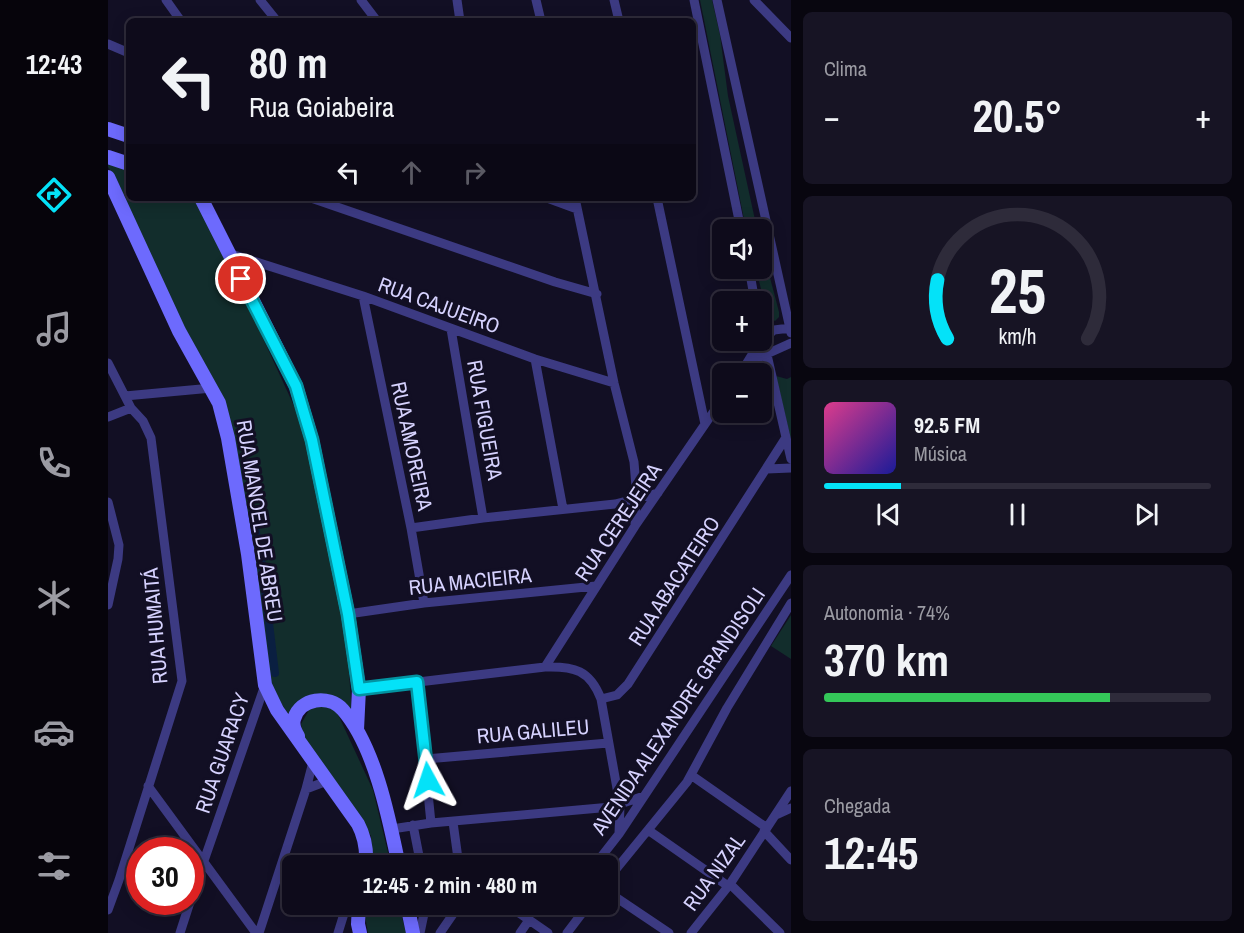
<!DOCTYPE html>
<html lang="pt">
<meta charset="utf-8">
<style>
:root{--surface:#0e0b1b;--page:#171424;--text:#f1f3f6;--muted:#9b9ba3;--line:#2e2b3a;--accent:#04e2f8}
body{margin:0;font-family:"Archivo Narrow",sans-serif;background:var(--page);color:var(--text);height:100vh;display:flex;flex-direction:column;font-size:22px;white-space:nowrap}
*{box-sizing:border-box;margin:0}
p{font-size:20px;color:var(--muted)}
.icon{flex:none;width:33px;height:33px;fill:none;stroke:currentColor;stroke-width:2;stroke-linecap:round;stroke-linejoin:round}
.map{position:relative;flex:1;overflow:hidden}
.panel{display:flex;flex-direction:column;gap:12px;padding:12px;background:#08060f;width:453px}
.panel>*{flex:none}
.banner{position:absolute;left:18px;top:18px;width:570px;height:183px;border-radius:9px;box-shadow:0 3px 15px #0003,0 0 0 2px var(--line);background:#0e0b1b;color:var(--text);overflow:hidden}
.tools{position:absolute;left:604px;top:219px;display:grid;gap:12px}
.tools a{display:grid;place-items:center;width:60px;height:60px;border-radius:9px;background:var(--surface);box-shadow:0 3px 15px #0003,0 0 0 2px var(--line);font-size:30px}
.speed{position:absolute;left:18px;top:837px;display:flex;gap:12px;font-size:30px;font-weight:700;text-align:center}
.speed>*{display:grid;place-content:center;width:78px;height:78px;border-radius:50%;background:var(--surface);box-shadow:0 3px 15px #0003,0 0 0 2px var(--line);line-height:1}
.speed .limit{border:9px solid #d22;background:#fff;color:#111}
.pin{position:absolute;display:grid;place-items:center;width:51px;height:51px;color:#fff;margin:-26px;border:3px solid #fff;border-radius:50%;box-shadow:0 2px 6px #0007}
.me{position:absolute;width:66px;margin:-33px;rotate:355deg;stroke-linejoin:round;filter:drop-shadow(0 0 4px #0008)}
.turn{display:flex;align-items:center;gap:21px;height:126px;padding:0 24px;font-size:27px}
.turn .icon{width:78px;height:78px;stroke-width:2.5}
.turn b{display:block;font-size:42px;line-height:51px}
.lanes{display:flex;align-items:center;height:57px;padding:0 24px;background:#0003;justify-content:center;gap:30px;direction:ltr}
.lanes .off{opacity:.35}
.big{font-size:45px;font-weight:800;line-height:1.1}
.panel .widget{flex:1;display:flex;flex-direction:column;justify-content:center;gap:9px;min-width:0;padding:0 21px;border-radius:9px;background:var(--page)}
.panel .dial{align-items:center;gap:0}
.dial svg{height:156px;overflow:visible;fill:none;stroke:var(--line);stroke-width:7;stroke-linecap:round;text-anchor:middle}
.dial text{fill:var(--text);stroke:none}
.song{display:flex;align-items:center;gap:18px}
.cover{width:72px;height:72px;border-radius:9px;background:linear-gradient(135deg,hsl(330 70% 55%),hsl(240 70% 35%))}
.played{height:6px;border-radius:3px;background:linear-gradient(90deg,var(--accent) 20%,var(--line) 20%)}
.keys{display:flex;justify-content:space-around;direction:ltr}
.heat{display:flex;justify-content:space-between;align-items:center;font-size:33px;direction:ltr}
.charge{height:9px;border-radius:4px;background:linear-gradient(90deg,#34c759 74%,var(--line) 0)}
.trip{position:absolute;left:174px;top:855px;width:336px;height:60px;border-radius:9px;background:var(--surface);box-shadow:0 3px 15px #0003,0 0 0 2px var(--line);font-weight:800;line-height:60px;text-align:center}
main{display:flex;flex:1;min-height:0}
.tab-bar{display:flex;flex-direction:column;width:108px;justify-content:space-around;align-items:center;background:#06040b;color:var(--muted)}
.tab-bar .icon{width:42px;height:42px}
.tab-bar .active{color:var(--accent)}
.tab-bar b{font-size:27px;color:var(--text)}
.map>svg:first-child{display:block}
.green{fill:#122d2c}
.lines{fill:none;stroke-linecap:round;stroke-linejoin:round}
.canal{stroke:#0a1f41;stroke-width:8}
.minor{stroke:#3c3a82;stroke-width:9}
.secondary{stroke:#6d6afd;stroke-width:14}
.route-casing{stroke:#0393a1;stroke-width:15}
.route{stroke:#04e2f8;stroke-width:10}
.labels{text-anchor:middle;dominant-baseline:central;stroke-width:6;stroke-linejoin:round;paint-order:stroke}
.street-label{font-size:21px;fill:#d6d2fe;stroke:#120f24}
</style>
<main>
<nav class="tab-bar">
<b>12:43</b>
<svg class="icon active" aria-label="directions" viewBox="0 0 24 24"><path d="M12 3l9 9-9 9-9-9zM9 14v-3h6M13 9l2 2-2 2"/></svg>
<svg class="icon" aria-label="music" viewBox="0 0 24 24"><path d="M9 18V5l10-2v13"/><circle cx="6" cy="18" r="3"/><circle cx="16" cy="16" r="3"/></svg>
<svg class="icon" aria-label="phone" viewBox="0 0 24 24"><path d="M5 4h4l2 5-3 2q2 4 5 5l2-3 5 2v4C11 20 4 13 5 4z"/></svg>
<svg class="icon" aria-label="climate" viewBox="0 0 24 24"><path d="M12 3v18M4 7l16 10M4 17L20 7"/></svg>
<svg class="icon" aria-label="car" viewBox="0 0 24 24"><path d="M5 17H2v-5l4-1 3-4h7l3 4 3 1v5h-3M9 17h6M6 11h13"/><circle cx="7" cy="17" r="2"/><circle cx="17" cy="17" r="2"/></svg>
<svg class="icon" aria-label="filters" viewBox="0 0 24 24"><path d="M4 7h16M4 17h16"/><circle cx="9" cy="7" r="2"/><circle cx="15" cy="17" r="2"/></svg>
</nav>
<div class="map">
<svg width="683" height="933" viewBox="0 0 683 933">
<rect width="100%" height="100%" fill="#120f24"/>
<path class="green" d="M592,0H604L612,35L620,96L649,229H638Z
M0,159L21,167V198H87L119,260L192,419L237,618L244,714L222,697L182,716L164,691L122,425L79,340L9,180L0,167Z
M654,247L671,312V317L667,321L660,317L648,269L654,268Z
M668,376L679,379L683,377V440Z
M683,615V659L663,646Z
M218,704L228,710L265,790L283,865H264L263,836L237,795L195,736L193,724L204,705Z
M255,905H291L298,933H260Z"/>
<g class="lines">
<path class="canal" d="M145,517L154,565L167,673"/>
<path class="minor" d="M58,0L73,21
M152,0L169,21
M253,0L269,21
M349,0L352,21
M428,0L433,21
M506,0L511,21
M586,0L633,230
M609,0L683,333
M646,0L683,38
M0,44L21,53
M203,198L447,282L489,294
M439,198L469,209
M467,198L506,383L526,462L528,487L527,526
M549,198L597,424
M120,253L255,296L427,359L506,383
M641,268L647,302
M255,296L303,528L316,603
M343,329L375,518
M654,333L683,459
M654,340L666,330L682,328
M427,359L455,509
M0,363L23,408L35,421L43,438L74,681L11,880L0,910
M639,363L683,343
M632,374L653,340
M17,396L104,388
M0,417L23,408
M659,469L683,468
M0,502L11,545L10,559L0,605
M303,528L375,518L507,504L550,493
M240,614L316,603L488,586
M437,667L527,526L615,398
M309,682L323,823
M251,689L437,667C466,666 482,670 493,699L512,805L511,834
M493,699L509,695L520,684L677,439
M318,759L500,743
M583,775L659,828
M40,786L148,933
M198,789L219,781
M668,815L683,808
M345,822L351,866
M305,825L313,866
M284,829L323,823L503,807L536,796
M540,830L620,886
M656,831L683,860
M486,866L511,834L683,575
M500,879L579,782L619,708L683,603
M622,884L672,933
M500,892L561,933
M82,901L157,685
M398,904L440,933
M72,933L82,902
M151,933L198,789L205,762
M230,933L239,904
M312,933L318,904
M332,933L352,904
M412,933L421,920
M459,933L481,904
M583,933L622,884L683,791"/>
<path class="secondary" d="M0,129L21,136
M0,157L21,164
M0,177L71,331L111,403L120,438L140,554L157,685L169,710L250,824C257,837 259,851 258,866
M93,198L188,386L204,440L240,614L251,689L249,730
M190,736C187,731 184,725 186,719C192,698 221,694 235,710C267,747 281,818 291,866
M251,904L250,924L252,933
M299,904L305,933"/>
</g>
<g class="lines">
<g class="route-casing">
<path id="route" d="M133,279L188,386L195,410L204,440L240,614L251,689L309,682L320,780"/>
</g>
<use href="#route" class="route"/>
</g>
<g class="labels">
<g class="street-label">
<text transform="translate(331 305) rotate(20)">RUA CAJUEIRO</text>
<text transform="translate(377 420) rotate(80)">RUA FIGUEIRA</text>
<text transform="translate(304 446) rotate(78)">RUA AMOREIRA</text>
<text transform="translate(152 521) rotate(81)">RUA MANOEL DE ABREU</text>
<text transform="translate(510 522) rotate(-56)">RUA CEREJEIRA</text>
<text transform="translate(362 581) rotate(-6)">RUA MACIEIRA</text>
<text transform="translate(566 581) rotate(-57)">RUA ABACATEIRO</text>
<text transform="translate(47 626) rotate(-95)">RUA HUMAITÁ</text>
<text transform="translate(570 711) rotate(-56)">AVENIDA ALEXANDRE GRANDISOLI</text>
<text transform="translate(425 731) rotate(-5)">RUA GALILEU</text>
<text transform="translate(114 753) rotate(-71)">RUA GUARACY</text>
<text transform="translate(606 872) rotate(-54)">RUA NIZAL</text>
</g>
</g>
</svg>
<div class="tools">
<a><svg class="icon" aria-label="sound" viewBox="0 0 24 24"><path d="M4 9h4l5-4v14l-5-4H4zM17 9q2 3 0 6"/></svg></a>
<a>+</a>
<a>−</a>
</div>
<div class="speed"><div class="limit">30</div></div>
<div class="pin" style="left:133px;top:279px;background:#d93025"><svg class="icon" aria-label="arrive" viewBox="0 0 24 24"><path d="M6 21V4h12l-3 4 3 4H6"/></svg></div>
<svg class="me" style="left:320px;top:780px" viewBox="-20 -20 40 40"><path d="M0-17L14 15 0 8-14 15z" fill="#04e2f8" stroke="#fff" stroke-width="4"/></svg>
<div class="trip">12:45 · 2 min · 480 m</div>
<div class="banner">
<div class="turn"><svg class="icon" aria-label="left" viewBox="0 0 24 24"><path d="M17 20v-9H6M10 6l-5 5 5 5"/></svg><div><b>80 m</b>Rua Goiabeira</div></div>
<div class="lanes"><svg class="icon" aria-label="left" viewBox="0 0 24 24"><path d="M17 20v-9H6M10 6l-5 5 5 5"/></svg><svg class="icon off" aria-label="ahead" viewBox="0 0 24 24"><path d="M12 20V5M6 11l6-6 6 6"/></svg><svg class="icon off" aria-label="right" viewBox="0 0 24 24"><path d="M7 20v-9h11M14 6l5 5-5 5"/></svg></div>
</div>
</div>
<section class="panel">
<div class="widget"><p>Clima</p>
<div class="heat"><a>−</a><b class="big">20.5°</b><a>+</a></div>
</div>
<div class="widget dial"><svg viewBox="0 0 100 80">
<path d="M14 69A42 42 0 1 1 86 69"/>
<path d="M14 69A42 42 0 0 1 9 39" stroke="#04e2f8"/>
<text x="50" y="56" font-size="32" font-weight="700">25</text>
<text x="50" y="72" font-size="11">km/h</text>
</svg></div>
<div class="widget">
<div class="song"><i class="cover"></i><div><b>92.5 FM</b><p>Música</p></div></div>
<div class="played"></div>
<div class="keys"><svg class="icon" aria-label="previous" viewBox="0 0 24 24"><path d="M18 5L8 12l10 7zM5 5v14"/></svg><svg class="icon" aria-label="pause" viewBox="0 0 24 24"><path d="M8 5v14M16 5v14"/></svg><svg class="icon" aria-label="next" viewBox="0 0 24 24"><path d="M6 5l10 7-10 7zM19 5v14"/></svg></div>
</div>
<div class="widget"><p>Autonomia · 74%</p><b class="big">370 km</b><div class="charge"></div></div>
<div class="widget"><p>Chegada</p><b class="big">12:45</b></div>
</section>
</main>
